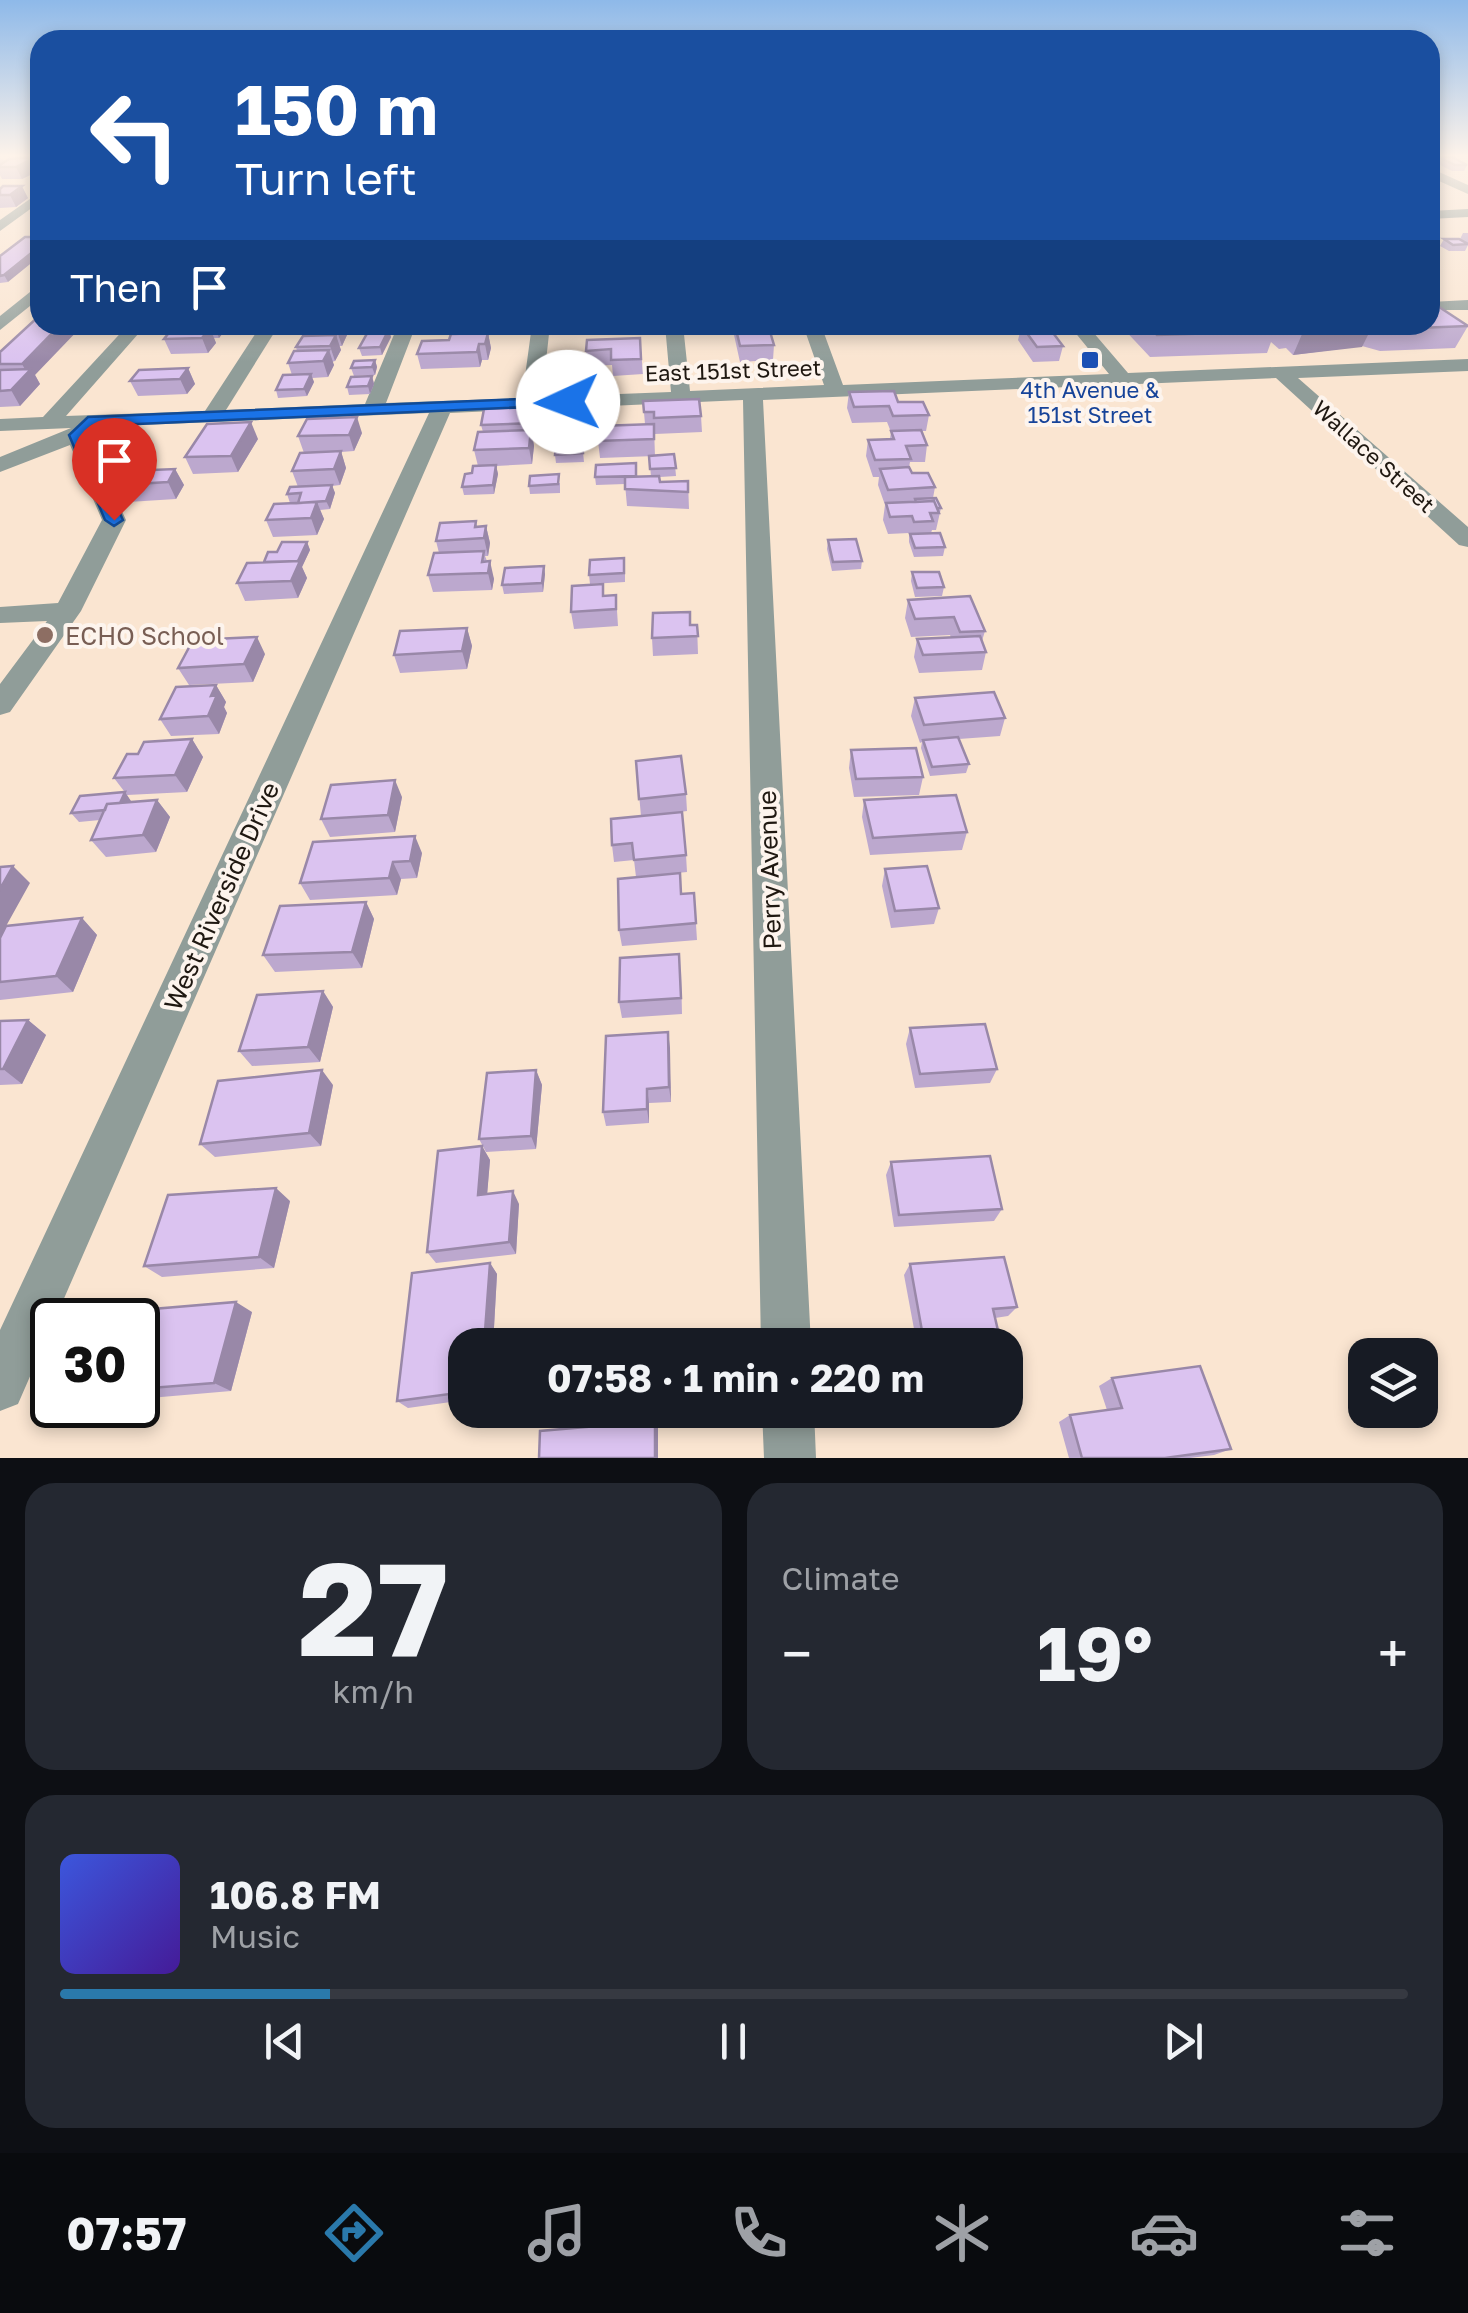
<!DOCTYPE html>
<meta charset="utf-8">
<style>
:root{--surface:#171b24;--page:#242831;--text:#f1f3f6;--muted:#9ea1a6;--line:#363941;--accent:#2a79ab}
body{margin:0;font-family:"Golos Text",sans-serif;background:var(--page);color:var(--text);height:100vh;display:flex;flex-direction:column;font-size:38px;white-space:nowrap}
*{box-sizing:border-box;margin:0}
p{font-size:32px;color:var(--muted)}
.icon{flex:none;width:55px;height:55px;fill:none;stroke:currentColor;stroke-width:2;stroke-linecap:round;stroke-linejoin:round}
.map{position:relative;height:1458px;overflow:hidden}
.details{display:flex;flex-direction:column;gap:25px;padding:25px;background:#0d0f14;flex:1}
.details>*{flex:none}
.banner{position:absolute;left:30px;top:30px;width:1410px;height:305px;border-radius:30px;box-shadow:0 5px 15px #0003;background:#1a4fa0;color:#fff;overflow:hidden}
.fabs{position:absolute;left:1348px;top:1338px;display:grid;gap:20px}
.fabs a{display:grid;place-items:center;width:90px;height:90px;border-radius:20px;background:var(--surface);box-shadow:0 5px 15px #0003;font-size:50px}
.speed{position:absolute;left:30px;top:1298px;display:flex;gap:20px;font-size:50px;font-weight:700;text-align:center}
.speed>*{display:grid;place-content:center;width:130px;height:130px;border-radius:50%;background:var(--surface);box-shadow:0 5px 15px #0003;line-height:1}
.speed .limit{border:5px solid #111;border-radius:15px;background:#fff;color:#111}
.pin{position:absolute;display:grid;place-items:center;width:85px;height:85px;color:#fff;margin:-102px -42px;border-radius:50% 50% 50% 0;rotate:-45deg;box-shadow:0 0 10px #0007}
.pin .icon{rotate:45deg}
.me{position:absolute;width:110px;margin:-55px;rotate:268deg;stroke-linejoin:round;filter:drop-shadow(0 0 8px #0008)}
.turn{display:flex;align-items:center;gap:35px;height:210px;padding:0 40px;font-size:45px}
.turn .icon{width:130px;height:130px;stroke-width:2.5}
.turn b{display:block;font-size:70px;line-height:85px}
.then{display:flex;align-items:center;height:95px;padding:0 40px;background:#0003;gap:20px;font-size:38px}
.big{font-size:75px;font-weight:700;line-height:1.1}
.details .tile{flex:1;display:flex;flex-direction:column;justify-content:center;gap:15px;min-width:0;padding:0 35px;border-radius:30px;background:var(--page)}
.details .dial{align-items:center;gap:0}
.dial b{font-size:130px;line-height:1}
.song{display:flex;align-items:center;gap:30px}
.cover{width:120px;height:120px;border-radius:15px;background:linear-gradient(135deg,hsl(230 70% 55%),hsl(260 70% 35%))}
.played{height:10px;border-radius:5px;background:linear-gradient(90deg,var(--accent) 20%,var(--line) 20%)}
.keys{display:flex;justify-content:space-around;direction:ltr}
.heat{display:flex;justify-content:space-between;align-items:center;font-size:55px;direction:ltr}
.details .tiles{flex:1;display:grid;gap:25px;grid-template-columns:1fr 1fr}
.tile:last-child{grid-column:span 2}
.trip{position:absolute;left:448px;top:1328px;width:575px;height:100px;border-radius:30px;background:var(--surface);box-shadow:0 5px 15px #0003;font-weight:700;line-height:100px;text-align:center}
.dock{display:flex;height:160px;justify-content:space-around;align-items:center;background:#090b0e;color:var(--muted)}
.dock .icon{width:70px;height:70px}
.dock .on{color:var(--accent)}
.dock b{font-size:45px;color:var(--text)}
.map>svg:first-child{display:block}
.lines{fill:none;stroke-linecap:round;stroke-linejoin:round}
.minor{fill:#909d99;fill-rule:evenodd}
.wall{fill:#bca8ce}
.shaded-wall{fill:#9988a8}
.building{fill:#dbc3f0;stroke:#9988a8;stroke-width:2.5}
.route{fill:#1a73e8;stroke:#114b97;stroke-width:2.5}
.transit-dot{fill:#1a4fb4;stroke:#fdf4ed;stroke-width:4}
.education-dot{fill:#8d6e63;stroke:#fdf4ed;stroke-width:4}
.labels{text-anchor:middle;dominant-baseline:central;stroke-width:8;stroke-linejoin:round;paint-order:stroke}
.far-street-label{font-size:22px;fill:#1f1811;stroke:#fdf4ed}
.far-transit-label{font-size:22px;fill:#164399;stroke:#fdf4ed}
.education-label{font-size:25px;fill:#785e54;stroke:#fdf4ed;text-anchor:start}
.street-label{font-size:25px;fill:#1f1811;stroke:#fdf4ed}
</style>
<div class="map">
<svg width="1468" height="1458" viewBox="0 0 1468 1458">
<rect width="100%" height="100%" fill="#fae5d1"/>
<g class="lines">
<path class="minor" d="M1430,168L1468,185V194L1430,177Z
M40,192V202L0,231V220Z
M1468,209V217L1430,219V211Z
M40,284V298L0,330V316Z
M1468,300V310H1430V302Z
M128,325H146L66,416L205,411L261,325H279L226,410L365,404L398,325H416L386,403L522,398L532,325H550L542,397L671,392L665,325H683L690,391L824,385L803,325H821L843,385L1109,374L1069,325H1087L1128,373L1468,359V371L1298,378L1468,527V547L1459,545L1276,378L763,400L811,1345H761L743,400L450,413L18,1404L0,1411V1330L429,413L93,427L87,435L126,520L81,611L10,712L0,715V684L47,621L0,623V607L58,603L102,520L70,445L0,472V457L71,428L0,431V419L43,417Z
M762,1410H814L816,1458H764Z"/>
</g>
<path class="wall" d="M36,157L40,165V175L38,171L22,179H2L0,175V158L6,161Z
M1438,157L1467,165L1464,171H1452L1436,163Z
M1430,185L1439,190L1436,196H1430Z
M0,189L28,198L16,207L0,208Z
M1430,223L1438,228L1434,234H1430Z
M1463,233H1468V245L1465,251H1449L1440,246L1444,239H1460Z
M1430,241L1439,246L1435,253H1430Z
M0,256L8,282L0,283Z
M40,315L35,375L40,384L20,406L0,407V352Z
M176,325H227H224L226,329L219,338H214L216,343L208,353L171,354L164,339L178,329Z
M308,325H352L349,331H346L347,335L342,346H339L341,350L335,361L332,362L334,365L328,377L312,378L314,382L307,396L278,398L276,390L292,375L288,363L297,351L296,347L306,336L304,332Z
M413,325H435V328L414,329Z
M684,325H705V327H684Z
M734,325H768L774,345L773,360L740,362L734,335Z
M996,325H1047L1063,346L1059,361L1033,362L1018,340L1020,332H1000Z
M1120,325H1430L1468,326L1455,348L1380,351L1362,346L1293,355L1286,348L1279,349L1271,342L1267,353L1150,357Z
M488,333L491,348L488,360H482L480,367L421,369L417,354L449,340Z
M391,337L382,355L362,356L359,348Z
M640,338L643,374L613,376L612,365L588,366L586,351Z
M375,360L377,367L375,375L354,376L351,368Z
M188,368L195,384L187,394L138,396L130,381Z
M372,376L374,384L370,394L349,395L347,387Z
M849,392L898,402L929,415L926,431H921L927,445L925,462H910L909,467L912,473L935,487L933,498L941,508L936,530H932L931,533L945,547L943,556L914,557L909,542V533L888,534L883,520L885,505L878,485L879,477H873L866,456L868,440L890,439L891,432L887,422L852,423L847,408Z
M643,401L701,416L702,432L655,434L654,428L655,456L600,458L598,441L645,424Z
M526,411H535L538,427L537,439H533L534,446L532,464L496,466L498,474L494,494L464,495L462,487L478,466L474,450L483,432L481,425Z
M362,433L354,451L341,452L346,468L340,485L332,486L335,493L330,509L320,510L324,519L317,535L273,537L266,520L290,503L287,494L298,487L292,471L304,453L298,436Z
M258,439L238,472L193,474L185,457Z
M582,442L584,462L556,463L555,455Z
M674,454L676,476L660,477V482L688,481L689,509L627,506L625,484L596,485L595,477L651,476L649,456Z
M175,469L184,485L176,499L128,502L119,485Z
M560,483V493L530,494L529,486Z
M476,521L477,527L486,526L490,543L488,556H485L494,579L492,590L433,592L428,575L439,553L436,541Z
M828,540L862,561L861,569L832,571L827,549Z
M307,542L310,550L302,567L307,578L298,598L245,601L237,583L277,552Z
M625,567V582L590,584L589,575Z
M912,572L944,587L942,596L915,597L911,581Z
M545,574L543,592L504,594L502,585Z
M616,595L618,626L574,629L571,612L605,596Z
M970,596L985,631L982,641L986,652L982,670L919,673L914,657L917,639L951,637L950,635L911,637L905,618L908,600Z
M690,625H697L698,654L653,656L652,638Z
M467,628L472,646L467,669L400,673L394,655Z
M265,654L253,682L189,685L178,668Z
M216,685L226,702L224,707L227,713L219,734L171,736L160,719Z
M915,698L1005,718L1000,736L959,739L969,764L966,773L930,776L921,748L922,742L920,743L911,716Z
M192,739L203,757L187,792L127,795L114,778L138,754Z
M851,750L923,777L919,795L854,797L849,768Z
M636,761L686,794L687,811L673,813L686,855L687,872L667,874L682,894L694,893L697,940L622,946L619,930L636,877L634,860L614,862L612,845L641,816Z
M125,792L131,802L157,800L170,817L156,852L106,857L91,840L100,820L79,822L71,813Z
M402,797L395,832L330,837L321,819Z
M864,800L967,832L962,850L870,855L862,817Z
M422,853L417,878L401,879L397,895L310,900L300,883Z
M885,869L939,908L934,924L891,928L882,886Z
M366,902L374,919L362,968L275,972L263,955Z
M82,918L97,935L73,992L0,1000V938Z
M681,971L682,1014L622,1018L619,1002Z
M323,991L333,1007L320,1062L252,1066L239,1051Z
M28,1020L46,1035L22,1084L0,1085V1021Z
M910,1028L997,1069L990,1083L915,1088L906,1044Z
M668,1032L671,1102L649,1103V1123L606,1126L603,1112Z
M536,1070L542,1085L536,1149L486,1152L479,1139Z
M333,1085L321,1146L215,1157L200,1144Z
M482,1146L490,1160L487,1194L519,1204L516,1254L436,1263L427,1252Z
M891,1162L1002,1209L994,1221L894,1227L886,1175Z
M290,1201L274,1268L162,1277L144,1266Z
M490,1263L497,1274L493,1345H465V1400L408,1408L397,1401Z
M910,1264L1017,1307L1008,1316L995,1318L999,1335L990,1344L917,1345L904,1275Z
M252,1312L231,1391L138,1399V1320Z
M1112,1378L1231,1449L1214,1455L1190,1458H1069L1059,1422L1070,1415L1107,1410L1099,1386Z"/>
<path class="shaded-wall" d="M36,157L40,165V170L22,179L16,167Z
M22,186L28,198L16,207L10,195Z
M40,246V256L8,282L4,275Z
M60,325H83L35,375L40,384L20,406L11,390L27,373L22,364Z
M214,325H224L226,329L219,338Z
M340,325H344L347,335L342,346L337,331Z
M1306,325H1373L1362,347L1293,355Z
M210,328L216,343L208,353L202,338Z
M389,329L391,337L382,355L380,347Z
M488,333L491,348L488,360L485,344Z
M336,335L341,350L335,361L330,346Z
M479,344L482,360L480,367L477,352Z
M329,350L334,365L328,377L323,361Z
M375,360L377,367L375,375L372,367Z
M188,368L195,384L187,394L180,379Z
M311,374L314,382L307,396L304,389Z
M372,376L374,384L370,394L368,386Z
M535,411L538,427L537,439L534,423Z
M357,417L362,433L354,451L349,435Z
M251,422L258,439L238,472L231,456Z
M531,430L534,446L532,464L529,448Z
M341,451L346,468L340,485L334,469Z
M496,465L498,474L494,494L493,485Z
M175,469L184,485L176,499L168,482Z
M332,485L335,493L330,509L326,501Z
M317,502L324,519L317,535L311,518Z
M486,526L490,543L488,556L484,538Z
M307,542L310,550L302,567L307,578L298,598L291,581L298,561Z
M490,561L494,579L492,590L488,573Z
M544,566L545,574L543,592L542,583Z
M467,628L472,646L467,669L462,651Z
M257,637L265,654L253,682L244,664Z
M216,685L226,702L224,707L227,713L219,734L208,716L211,696Z
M192,739L203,757L187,792L175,775Z
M395,780L402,797L395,832L388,815Z
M125,792L131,801L124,818L117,810Z
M157,800L170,817L156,852L143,835Z
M415,836L422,853L417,878L410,861Z
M393,862L401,879L397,895L389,878Z
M13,866L30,883L0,937V889Z
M366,902L374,919L362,968L352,952Z
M82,918L97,935L73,992L56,976Z
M323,991L333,1007L320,1062L308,1047Z
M28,1020L46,1035L22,1084L3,1069Z
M668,1032L670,1048L671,1102L669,1087Z
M322,1070L333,1085L321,1146L309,1133Z
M536,1070L542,1085L536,1149L531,1136Z
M647,1089L649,1103V1123L647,1109Z
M482,1146L490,1160L486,1208L478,1195Z
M276,1188L290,1201L274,1268L259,1257Z
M513,1191L519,1204L516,1254L509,1242Z
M490,1263L497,1274L493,1345H484Z
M236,1302L252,1312L231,1391L214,1383Z
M655,1421L658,1428V1458H655Z"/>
<path class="building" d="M35,157L16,167H0V165L9,159Z
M1439,157H1452L1467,165H1455Z
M3,186H22L10,195H0V189Z
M25,237H40V246L4,275L0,276V256Z
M1444,239H1459L1468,244L1453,245Z
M1430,301L1468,326L1391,329L1375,325H1430Z
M40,315V325H60L22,364H0V352Z
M308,325H340L337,331L304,332Z
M735,325H768L774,345L740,346Z
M1021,325H1047L1063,346L1037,347Z
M1148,325H1270L1276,331L1157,335Z
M210,328L202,338L164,339L172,329Z
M389,329L380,347L359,348L369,330Z
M488,333L485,344H479L477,352L417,354L422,341L449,340L451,334Z
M336,335L330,346L296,347L303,336Z
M640,338L641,359L611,360V349L586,351L587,340Z
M329,350L323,361L288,363L294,351Z
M375,360L372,367L351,368L354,361Z
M188,368L180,379L130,381L139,370Z
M31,369L11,390L0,391V370Z
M311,374L304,389L276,390L283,375Z
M372,376L368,386L347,387L351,377Z
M894,391L898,402H923L929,415L893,416L889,406L854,407L849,392Z
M699,399L701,416L654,418V412H644L643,401Z
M525,407V412L535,411L534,423L481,425L484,409Z
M357,417L349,435L298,436L307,419Z
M251,422L231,456L185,457L207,424Z
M654,424V439L598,441L599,426Z
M531,430L529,448L474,450L478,432Z
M921,430L927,445L906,446L911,459L875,460L868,440L894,439L891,431Z
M582,442L583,453L555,455L556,443Z
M341,451L334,469L292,471L300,453Z
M674,454L676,468L650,469L649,456Z
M636,463V476L595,477L596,465Z
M496,465L493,485L462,487L465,474L472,473L473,466Z
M909,467L912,473H928L935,487L888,490L880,469Z
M175,469L168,482L119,485L128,471Z
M559,474L558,484L529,486L530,476Z
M659,476L660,482L688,481V492L625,489V477Z
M332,485L326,501L298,503L301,493L287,494L290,487Z
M936,498L941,508H937L934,501L916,502L915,499Z
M934,501L939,513H930L933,521L914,522L912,516L890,517L886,503Z
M317,502L311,518L266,520L274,504Z
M476,521L475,527L486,526L484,538L436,541L440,523Z
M940,533L945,547L915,548L910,534Z
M856,539L862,561L833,562L828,540Z
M282,542H307L298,561L264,562L268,552H277Z
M484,551L482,562L490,561L488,573L428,575L434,553Z
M624,558V573L589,575L590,560Z
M300,561L291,581L237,583L247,563Z
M544,566L542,583L502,585L505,568Z
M912,572H939L944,587L917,588Z
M603,584V596L616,595V609L571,612L572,586Z
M970,596L985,631L960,632L954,617L915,619L908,600Z
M690,612V625H697L698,636L652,638L653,613Z
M467,628L462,651L394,655L400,631Z
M980,636L986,652L923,655L917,639Z
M257,637L244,664L178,668L193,640Z
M216,685L211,696L217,695L208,716L160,719L176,687Z
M994,692L1005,718L924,725L915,698Z
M958,737L969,764L932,767L923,740Z
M192,739L175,775L114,778L127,754H138L144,742Z
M916,748L923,777L856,779L851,750Z
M681,756L686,794L639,799L636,761Z
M395,780L388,815L321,819L331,785Z
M125,792L120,803L107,804L105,810L71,813L80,796Z
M956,795L967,832L873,838L864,800Z
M157,800L143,835L91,840L107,804Z
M682,812L686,855L634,860L632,843L612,845L611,819Z
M415,836L410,861L393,862L389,878L300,883L313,842Z
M13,866L0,889V867Z
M927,866L939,908L895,911L885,869Z
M680,873L681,894L694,893L696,923L619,930L618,879Z
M366,902L352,952L263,955L280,906Z
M82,918L56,976L0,982V938L6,926Z
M679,954L681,998L619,1002L620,958Z
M323,991L308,1047L239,1051L257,995Z
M28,1020L3,1069H0V1021Z
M985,1024L997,1069L920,1074L910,1028Z
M668,1032L669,1087L647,1089V1109L603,1112L606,1036Z
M322,1070L309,1133L200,1144L218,1081Z
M536,1070L531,1136L479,1139L487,1073Z
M482,1146L478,1195L513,1191L509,1242L427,1252L438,1151Z
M990,1156L1002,1209L899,1215L891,1162Z
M276,1188L259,1257L144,1266L168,1195Z
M1004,1257L1017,1307L993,1309L999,1335L924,1342L910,1264Z
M490,1263L484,1345H465V1392L397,1401L412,1273Z
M236,1302L214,1383L138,1389V1320H125L129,1311Z
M1200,1366L1231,1449L1165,1458H1082L1070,1415L1122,1408L1112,1378Z
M655,1421V1458H539L540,1431Z"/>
<linearGradient id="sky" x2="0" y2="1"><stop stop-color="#8eb9e9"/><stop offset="0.43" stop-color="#fdf3ea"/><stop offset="1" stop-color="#fdf3ea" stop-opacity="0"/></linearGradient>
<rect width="1468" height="362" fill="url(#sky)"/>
<path class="route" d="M568,397L576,402L574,405L92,426L84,435L123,520L114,526L105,520L69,435L88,417Z"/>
<rect class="transit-dot" x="1080" y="350" width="20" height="20" rx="5"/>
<circle class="education-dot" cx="45" cy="635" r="10"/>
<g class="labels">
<g class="far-street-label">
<text transform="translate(733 370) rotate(-2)">East 151st Street</text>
<text transform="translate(1374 456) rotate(42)">Wallace Street</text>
</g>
<g class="far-transit-label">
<text x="1090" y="389">4th Avenue &amp;<tspan x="1090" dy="25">151st Street</tspan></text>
</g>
<g class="education-label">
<text x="65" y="635">ECHO School</text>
</g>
<g class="street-label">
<text transform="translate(769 870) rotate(-92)">Perry Avenue</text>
<text transform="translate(221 896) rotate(-66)">West Riverside Drive</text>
</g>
</g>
</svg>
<div class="fabs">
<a><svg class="icon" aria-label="layers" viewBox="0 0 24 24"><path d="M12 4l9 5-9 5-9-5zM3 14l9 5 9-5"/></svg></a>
</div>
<div class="speed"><div class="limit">30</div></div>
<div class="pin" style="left:114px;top:520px;background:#d93025"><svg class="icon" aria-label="arrive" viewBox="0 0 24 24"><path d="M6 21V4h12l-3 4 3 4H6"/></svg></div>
<svg class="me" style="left:568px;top:402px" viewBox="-20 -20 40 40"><circle r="19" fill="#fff"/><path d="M0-13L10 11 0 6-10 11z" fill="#1a73e8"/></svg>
<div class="trip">07:58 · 1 min · 220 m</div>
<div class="banner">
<div class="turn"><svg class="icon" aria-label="left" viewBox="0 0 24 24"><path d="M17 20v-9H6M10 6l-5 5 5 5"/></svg><div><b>150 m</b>Turn left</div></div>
<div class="then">Then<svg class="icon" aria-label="arrive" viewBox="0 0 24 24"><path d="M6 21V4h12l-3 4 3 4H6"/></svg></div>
</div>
</div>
<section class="details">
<div class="tiles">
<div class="tile dial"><b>27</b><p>km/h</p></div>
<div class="tile"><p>Climate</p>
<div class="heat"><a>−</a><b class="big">19°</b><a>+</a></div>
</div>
<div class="tile">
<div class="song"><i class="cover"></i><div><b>106.8 FM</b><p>Music</p></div></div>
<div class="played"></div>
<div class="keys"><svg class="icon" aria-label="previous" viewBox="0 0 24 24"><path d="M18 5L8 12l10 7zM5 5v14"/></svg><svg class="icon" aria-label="pause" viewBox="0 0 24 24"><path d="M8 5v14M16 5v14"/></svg><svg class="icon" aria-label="next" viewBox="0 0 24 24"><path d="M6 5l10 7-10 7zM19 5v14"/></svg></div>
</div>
</div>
</section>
<nav class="dock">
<b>07:57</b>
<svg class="icon on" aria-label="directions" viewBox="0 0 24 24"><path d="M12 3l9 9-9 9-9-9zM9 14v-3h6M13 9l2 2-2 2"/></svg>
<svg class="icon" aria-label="music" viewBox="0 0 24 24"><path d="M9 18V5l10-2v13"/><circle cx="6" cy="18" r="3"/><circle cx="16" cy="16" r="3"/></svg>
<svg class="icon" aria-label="phone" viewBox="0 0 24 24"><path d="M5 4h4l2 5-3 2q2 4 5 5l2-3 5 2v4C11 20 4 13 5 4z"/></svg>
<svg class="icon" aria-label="climate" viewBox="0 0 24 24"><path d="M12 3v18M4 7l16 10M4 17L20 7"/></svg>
<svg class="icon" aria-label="car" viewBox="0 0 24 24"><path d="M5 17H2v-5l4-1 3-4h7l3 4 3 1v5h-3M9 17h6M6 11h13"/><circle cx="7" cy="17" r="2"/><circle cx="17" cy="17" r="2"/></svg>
<svg class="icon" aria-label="filters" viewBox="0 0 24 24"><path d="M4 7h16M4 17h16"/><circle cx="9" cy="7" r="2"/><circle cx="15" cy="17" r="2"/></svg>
</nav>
